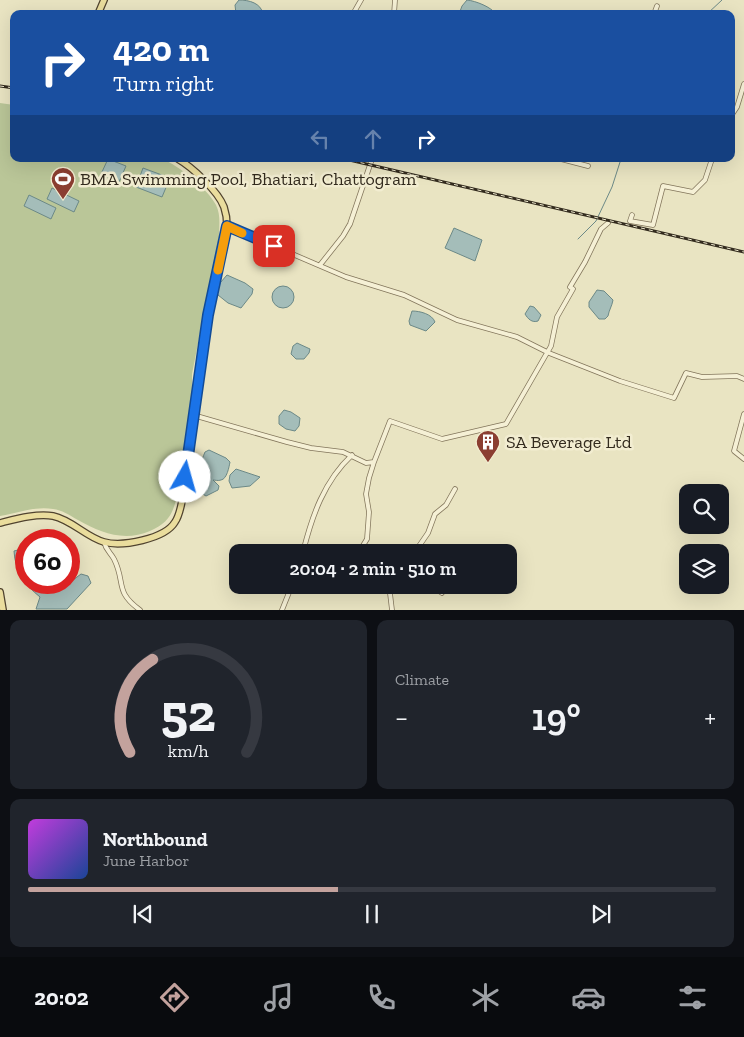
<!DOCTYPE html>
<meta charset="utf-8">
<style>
:root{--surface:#171b24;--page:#20242c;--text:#f1f3f6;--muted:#9ea1a6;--line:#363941;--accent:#c3a29d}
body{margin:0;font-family:"Zilla Slab",serif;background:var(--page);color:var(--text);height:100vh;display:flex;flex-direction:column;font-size:19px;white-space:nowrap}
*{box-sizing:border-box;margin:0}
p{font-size:16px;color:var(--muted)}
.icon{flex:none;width:28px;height:28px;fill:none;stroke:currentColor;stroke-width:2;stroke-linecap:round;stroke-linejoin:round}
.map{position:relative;height:610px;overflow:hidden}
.drawer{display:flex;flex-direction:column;gap:10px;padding:10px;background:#0d0f14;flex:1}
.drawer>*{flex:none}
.guide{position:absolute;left:10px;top:10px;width:725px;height:152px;border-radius:10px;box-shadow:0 5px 20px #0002;background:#1a4fa0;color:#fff;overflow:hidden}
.fabs{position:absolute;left:679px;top:484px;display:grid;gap:10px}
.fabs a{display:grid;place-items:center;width:50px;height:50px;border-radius:10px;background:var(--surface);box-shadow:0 5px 20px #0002;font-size:25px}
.speed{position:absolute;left:15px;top:529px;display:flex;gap:10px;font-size:25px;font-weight:700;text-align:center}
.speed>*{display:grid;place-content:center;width:65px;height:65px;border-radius:50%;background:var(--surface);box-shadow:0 5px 20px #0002;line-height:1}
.speed .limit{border:8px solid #d22;background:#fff;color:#111}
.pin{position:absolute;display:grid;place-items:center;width:42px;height:42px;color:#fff;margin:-21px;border-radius:10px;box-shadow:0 2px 8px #0006}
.me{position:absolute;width:55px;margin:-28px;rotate:7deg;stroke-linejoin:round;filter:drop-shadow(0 0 4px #0008)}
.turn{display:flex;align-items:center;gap:18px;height:105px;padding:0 20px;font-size:22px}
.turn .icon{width:65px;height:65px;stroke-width:2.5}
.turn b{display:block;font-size:35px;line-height:42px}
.lanes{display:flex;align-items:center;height:48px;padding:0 20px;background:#0003;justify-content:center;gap:25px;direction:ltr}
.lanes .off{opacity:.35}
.big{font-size:38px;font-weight:600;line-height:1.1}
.drawer .tile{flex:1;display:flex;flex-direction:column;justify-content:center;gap:8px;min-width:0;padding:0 18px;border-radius:10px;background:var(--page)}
.drawer .dial{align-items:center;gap:0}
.dial svg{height:130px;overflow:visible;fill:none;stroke:var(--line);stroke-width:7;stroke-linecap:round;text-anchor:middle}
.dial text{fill:var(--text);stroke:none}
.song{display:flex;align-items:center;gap:15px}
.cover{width:60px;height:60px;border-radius:8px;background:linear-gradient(135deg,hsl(290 70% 55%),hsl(220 70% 35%))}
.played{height:5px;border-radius:2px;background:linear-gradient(90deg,var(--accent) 45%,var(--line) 45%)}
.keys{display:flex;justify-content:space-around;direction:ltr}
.heat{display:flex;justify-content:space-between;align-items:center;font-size:28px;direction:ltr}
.drawer .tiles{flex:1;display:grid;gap:10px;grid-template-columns:1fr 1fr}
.tile:last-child{grid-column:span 2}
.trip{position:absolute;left:229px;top:544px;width:288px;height:50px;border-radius:10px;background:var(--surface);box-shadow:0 5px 20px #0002;font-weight:600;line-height:50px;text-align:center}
.menu{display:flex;height:80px;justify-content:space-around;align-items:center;background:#090b0e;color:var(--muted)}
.menu .icon{width:35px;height:35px}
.menu .selected{color:var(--accent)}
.menu b{font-size:22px;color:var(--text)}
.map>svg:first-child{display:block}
.green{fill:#bac698}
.water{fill:#a4bdb9;stroke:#6c8987}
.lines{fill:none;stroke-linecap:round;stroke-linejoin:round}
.stream{stroke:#6c8987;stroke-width:1}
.street-casing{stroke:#82755b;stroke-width:5.5}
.primary-casing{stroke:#50432f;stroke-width:8}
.street{stroke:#f5f0d5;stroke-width:4}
.primary{stroke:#eadd9d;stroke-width:5.5}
.rail-casing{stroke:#332b1e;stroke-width:3}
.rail{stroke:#f2edd1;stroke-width:1;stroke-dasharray:4;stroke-linecap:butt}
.route-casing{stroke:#114b97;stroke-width:12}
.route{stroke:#1a73e8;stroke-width:9}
.slow{stroke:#f59e0b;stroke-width:9}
.labels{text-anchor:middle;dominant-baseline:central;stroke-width:5;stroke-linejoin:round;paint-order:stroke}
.poi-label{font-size:18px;fill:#332b1e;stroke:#f2edd1;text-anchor:start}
</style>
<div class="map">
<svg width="744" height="610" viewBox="0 0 744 610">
<rect width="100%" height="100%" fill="#e9e4c2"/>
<path class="green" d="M0,103L14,105V159H162C178,165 208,189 216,205C221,215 219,226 219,237L192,374V402L176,500C172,516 166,524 150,531C124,542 101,533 78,520C69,515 62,510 53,509C35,506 18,513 0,516Z"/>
<path class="water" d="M239,0C249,0 261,3 263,14H236L235,5Z
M467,0C476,1 491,7 496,14H459L462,6Z
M108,159L126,166L119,182L101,174Z
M143,168L170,178L162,197L136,187Z
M52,188L79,201L74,212L47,199Z
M29,195L56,208L51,219L24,206Z
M454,228L482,240L475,261L445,248Z
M227,275L245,283L253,289L252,294L241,308L228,303L218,295L217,292L220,283Z
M272 297a11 11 0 1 1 22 0a11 11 0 1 1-22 0Z
M597,290L604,291L613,300C612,306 609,310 608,316L605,319H599L589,307V302Z
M530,306L534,307L541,315L538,321C532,323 528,319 525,314Z
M412,311C420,311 432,314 435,322L426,331L410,325L409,321Z
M297,343L310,349L309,353L304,359H296L291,354L293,346Z
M284,410L291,412L300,418L299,426L295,431L286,429L279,424V416Z
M209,450L226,458L230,462C229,467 227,479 221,480C218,481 215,480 213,480L219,486L218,490L206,496C203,494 198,492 196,489C192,481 202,460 205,452Z
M236,469L260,477L250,486L232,488L229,481L230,475Z
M26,548V582L56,583L61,589L81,574L88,576L91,583L67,609H36L40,597C25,585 15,571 14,551Z"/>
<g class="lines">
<path class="stream" d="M707,14L722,0
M578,239L596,221L612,187L621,159"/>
<g class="street-casing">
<path id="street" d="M353,14L361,0
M394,14L395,0
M654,14L657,6
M731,116L737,107L744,84
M561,159L588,166
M632,215L630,221L653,225L663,186L693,192L705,180L712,159
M227,226L346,277L404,295L457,320L517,337L549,353L620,381L674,398L686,373L702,377L737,376L744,379
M320,265L343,236L350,224L372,159
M744,414L734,451L744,459
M193,415L287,442L311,448L343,452L366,463L374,462L369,478L366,494L369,512L367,539L359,552
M374,462L390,421L442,439L506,424L551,346L557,317L573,289L570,287L585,262L601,229L608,223
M104,542C106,550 110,552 114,559C126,583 114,591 140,610
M303,552C312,516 324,481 352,455
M418,552L417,549L428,533L435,514L446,505L455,489
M389,585L392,610
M430,585L442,593
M282,610L292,585"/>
</g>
<g class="primary-casing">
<path id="primary" d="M98,14L104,0
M0,523C16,519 37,513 53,516C72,520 86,537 104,542C122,547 165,539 175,522C180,515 181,505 183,496L209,315L227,226C227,219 226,213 224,207C218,191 192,167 178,159
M0,592L3,610"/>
</g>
<use href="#street" class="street"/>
<use href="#primary" class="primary"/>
<g class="rail-casing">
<path id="rail" d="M0,86L14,88
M345,159L744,252"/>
</g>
<use href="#rail" class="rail"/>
</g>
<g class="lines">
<g class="route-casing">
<path id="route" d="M185,477L208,315L227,226L274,246"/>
</g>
<use href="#route" class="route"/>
<path class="slow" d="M218,270L227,226L242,233"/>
</g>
<defs>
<g id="stadium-pin" transform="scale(1.25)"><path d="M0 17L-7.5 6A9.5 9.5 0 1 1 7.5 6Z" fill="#8b3e31" stroke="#f2edd1"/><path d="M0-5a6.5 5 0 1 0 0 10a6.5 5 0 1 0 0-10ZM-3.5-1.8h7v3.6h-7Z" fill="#fff"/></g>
<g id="building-pin" transform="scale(1.25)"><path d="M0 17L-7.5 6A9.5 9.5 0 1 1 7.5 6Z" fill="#8b3e31" stroke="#f2edd1"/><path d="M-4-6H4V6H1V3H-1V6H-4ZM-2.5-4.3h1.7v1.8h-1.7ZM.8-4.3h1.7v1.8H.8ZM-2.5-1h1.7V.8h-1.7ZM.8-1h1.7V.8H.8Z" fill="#fff"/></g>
</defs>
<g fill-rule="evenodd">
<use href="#stadium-pin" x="63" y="179"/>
<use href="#building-pin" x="488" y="442"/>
</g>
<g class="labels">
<g class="poi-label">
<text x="80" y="179">BMA Swimming Pool, Bhatiari, Chattogram</text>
<text x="506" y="442">SA Beverage Ltd</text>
</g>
</g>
</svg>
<div class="fabs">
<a><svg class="icon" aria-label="search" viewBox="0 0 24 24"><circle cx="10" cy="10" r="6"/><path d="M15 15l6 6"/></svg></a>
<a><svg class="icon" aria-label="layers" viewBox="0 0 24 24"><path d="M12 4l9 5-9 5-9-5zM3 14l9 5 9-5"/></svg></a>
</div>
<div class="speed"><div class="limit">60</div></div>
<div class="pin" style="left:274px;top:246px;background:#d93025"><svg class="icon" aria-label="arrive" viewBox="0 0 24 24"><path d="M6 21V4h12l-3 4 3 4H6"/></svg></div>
<svg class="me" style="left:185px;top:477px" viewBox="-20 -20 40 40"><circle r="19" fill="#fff"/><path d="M0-13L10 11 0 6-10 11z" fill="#1a73e8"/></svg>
<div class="trip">20:04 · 2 min · 510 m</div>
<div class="guide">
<div class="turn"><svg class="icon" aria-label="right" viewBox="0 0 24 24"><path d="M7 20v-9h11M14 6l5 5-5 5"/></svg><div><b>420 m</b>Turn right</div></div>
<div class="lanes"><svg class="icon off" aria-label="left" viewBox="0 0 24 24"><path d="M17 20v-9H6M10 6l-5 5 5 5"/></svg><svg class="icon off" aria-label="ahead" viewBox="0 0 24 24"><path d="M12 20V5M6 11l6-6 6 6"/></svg><svg class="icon" aria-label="right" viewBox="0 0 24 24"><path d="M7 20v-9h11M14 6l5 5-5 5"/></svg></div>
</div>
</div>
<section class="drawer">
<div class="tiles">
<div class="tile dial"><svg viewBox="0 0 100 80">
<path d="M14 69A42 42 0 1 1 86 69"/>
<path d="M14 69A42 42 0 0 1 28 12" stroke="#c3a29d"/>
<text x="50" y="56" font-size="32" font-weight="700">52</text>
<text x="50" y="72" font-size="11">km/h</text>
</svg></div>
<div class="tile"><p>Climate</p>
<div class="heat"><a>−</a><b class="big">19°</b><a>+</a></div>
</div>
<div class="tile">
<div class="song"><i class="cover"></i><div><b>Northbound</b><p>June Harbor</p></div></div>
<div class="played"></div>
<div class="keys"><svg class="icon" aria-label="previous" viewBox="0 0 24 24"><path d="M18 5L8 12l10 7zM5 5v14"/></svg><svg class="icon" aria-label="pause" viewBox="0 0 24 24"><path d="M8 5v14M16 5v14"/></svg><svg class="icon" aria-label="next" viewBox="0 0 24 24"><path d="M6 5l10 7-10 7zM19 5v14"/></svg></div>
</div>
</div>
</section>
<nav class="menu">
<b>20:02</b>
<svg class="icon selected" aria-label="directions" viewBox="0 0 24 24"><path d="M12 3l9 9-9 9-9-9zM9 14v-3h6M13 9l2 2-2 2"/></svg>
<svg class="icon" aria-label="music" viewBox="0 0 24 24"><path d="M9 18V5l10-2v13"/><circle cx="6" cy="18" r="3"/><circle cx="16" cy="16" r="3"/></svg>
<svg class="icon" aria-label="phone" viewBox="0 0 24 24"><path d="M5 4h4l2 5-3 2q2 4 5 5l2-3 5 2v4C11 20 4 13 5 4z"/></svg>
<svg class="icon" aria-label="climate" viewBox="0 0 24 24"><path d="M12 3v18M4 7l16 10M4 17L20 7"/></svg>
<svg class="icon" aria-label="car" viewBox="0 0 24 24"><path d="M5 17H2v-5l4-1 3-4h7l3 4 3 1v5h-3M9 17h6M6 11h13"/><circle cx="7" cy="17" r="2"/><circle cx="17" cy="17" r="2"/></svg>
<svg class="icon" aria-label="filters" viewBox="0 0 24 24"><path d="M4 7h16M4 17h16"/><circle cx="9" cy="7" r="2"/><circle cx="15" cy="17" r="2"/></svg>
</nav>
